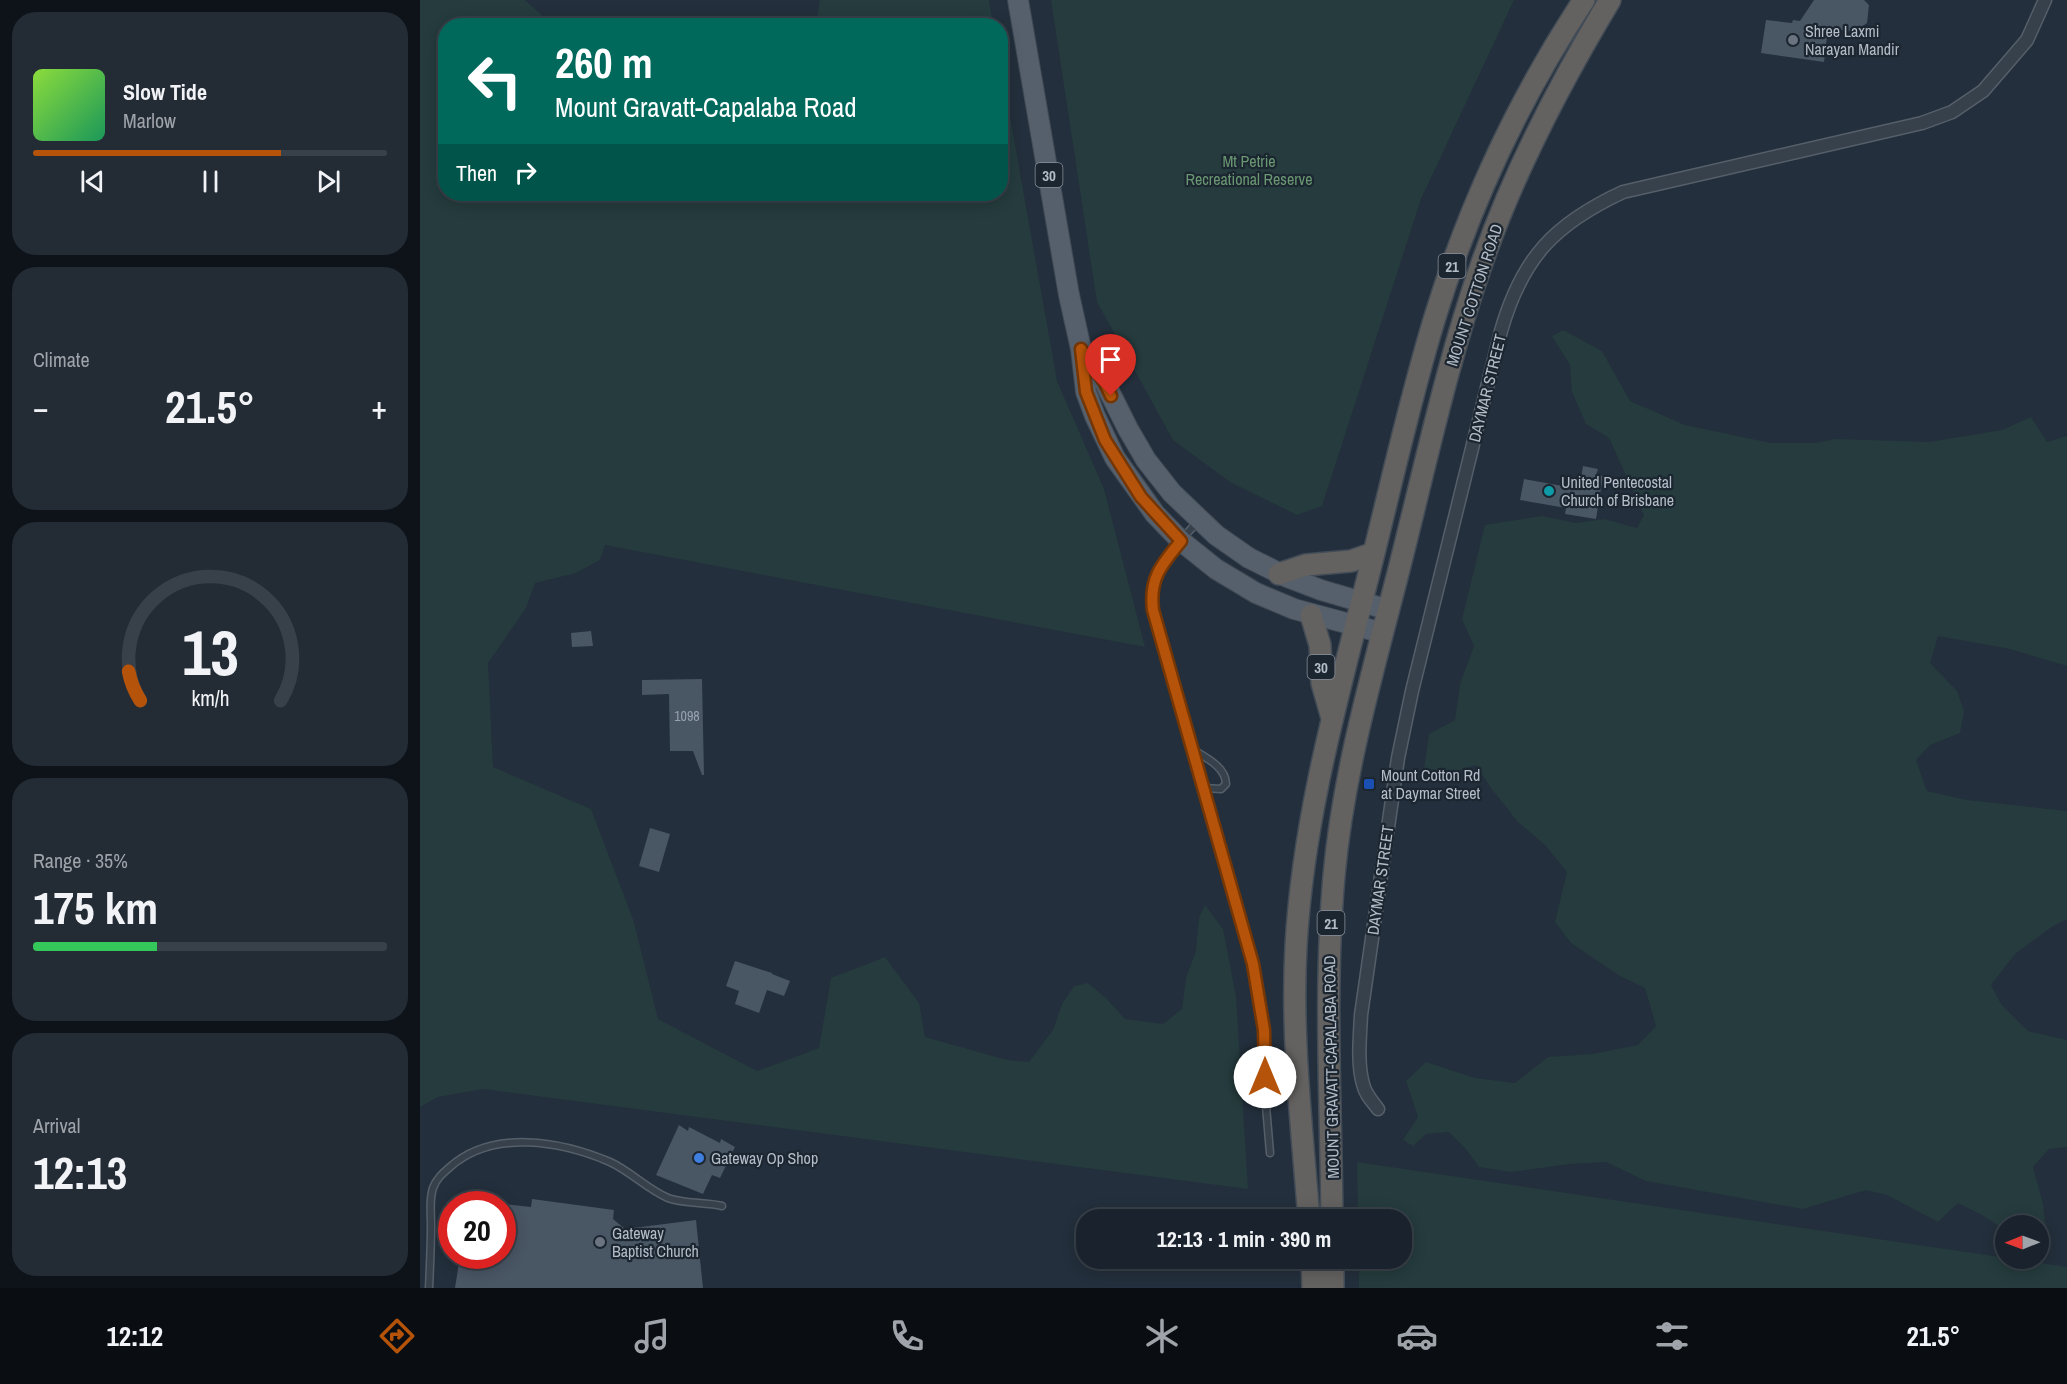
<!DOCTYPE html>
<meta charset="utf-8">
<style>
:root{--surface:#1a232d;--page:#232b35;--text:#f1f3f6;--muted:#9fa4aa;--line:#384049;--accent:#b45309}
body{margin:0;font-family:"Archivo Narrow",sans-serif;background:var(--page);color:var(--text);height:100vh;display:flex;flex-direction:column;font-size:22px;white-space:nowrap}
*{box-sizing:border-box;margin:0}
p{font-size:20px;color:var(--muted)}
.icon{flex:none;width:33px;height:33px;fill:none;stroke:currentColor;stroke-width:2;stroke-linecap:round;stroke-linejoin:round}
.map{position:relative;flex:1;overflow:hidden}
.side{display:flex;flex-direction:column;gap:12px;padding:12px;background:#0e1319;width:420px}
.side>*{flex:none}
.banner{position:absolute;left:18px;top:18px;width:570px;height:183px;border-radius:24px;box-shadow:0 3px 15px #0003,0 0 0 2px var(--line);background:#00695c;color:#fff;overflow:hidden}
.needle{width:39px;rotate:269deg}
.tools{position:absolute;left:1575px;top:1215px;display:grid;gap:12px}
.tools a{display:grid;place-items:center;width:54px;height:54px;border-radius:50%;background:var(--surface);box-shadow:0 3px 15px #0003,0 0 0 2px var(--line);font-size:30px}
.speed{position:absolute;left:18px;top:1191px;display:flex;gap:12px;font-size:30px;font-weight:700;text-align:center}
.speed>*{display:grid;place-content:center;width:78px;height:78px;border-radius:50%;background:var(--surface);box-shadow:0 3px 15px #0003,0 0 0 2px var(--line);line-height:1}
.speed .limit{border:9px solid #d22;background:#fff;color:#111}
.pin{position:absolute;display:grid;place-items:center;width:51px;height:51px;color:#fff;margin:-62px -26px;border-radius:50% 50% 50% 0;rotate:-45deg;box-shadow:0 0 6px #0007}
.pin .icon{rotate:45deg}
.me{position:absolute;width:66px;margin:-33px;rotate:0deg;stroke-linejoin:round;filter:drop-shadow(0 0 4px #0008)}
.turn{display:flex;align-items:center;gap:21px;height:126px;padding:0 18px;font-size:27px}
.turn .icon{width:78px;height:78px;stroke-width:2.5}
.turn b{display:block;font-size:42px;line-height:51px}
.then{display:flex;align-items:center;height:57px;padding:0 18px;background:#0003;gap:12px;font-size:22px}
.big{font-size:45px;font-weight:700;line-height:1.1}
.side .card{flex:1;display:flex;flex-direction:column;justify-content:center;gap:9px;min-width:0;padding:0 21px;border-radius:24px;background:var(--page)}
.side .dial{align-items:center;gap:0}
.dial svg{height:156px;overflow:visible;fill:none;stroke:var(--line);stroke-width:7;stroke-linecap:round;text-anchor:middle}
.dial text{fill:var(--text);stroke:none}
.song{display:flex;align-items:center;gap:18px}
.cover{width:72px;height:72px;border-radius:9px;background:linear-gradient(135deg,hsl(90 70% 55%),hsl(150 70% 35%))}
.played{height:6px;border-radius:3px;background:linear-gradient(90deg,var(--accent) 70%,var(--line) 70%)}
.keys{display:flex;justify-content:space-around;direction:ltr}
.heat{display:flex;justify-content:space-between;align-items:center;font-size:33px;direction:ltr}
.charge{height:9px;border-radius:4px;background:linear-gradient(90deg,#34c759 35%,var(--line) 0)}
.trip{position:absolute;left:656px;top:1209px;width:336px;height:60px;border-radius:24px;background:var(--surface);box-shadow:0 3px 15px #0003,0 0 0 2px var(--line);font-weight:700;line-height:60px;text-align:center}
.menu{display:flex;height:96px;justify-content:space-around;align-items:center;background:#0a0e12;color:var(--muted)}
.menu .icon{width:42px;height:42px}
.menu .active{color:var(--accent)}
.menu b{font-size:27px;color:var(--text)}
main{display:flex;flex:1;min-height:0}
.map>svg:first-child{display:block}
.green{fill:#253b3d}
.building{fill:#495664}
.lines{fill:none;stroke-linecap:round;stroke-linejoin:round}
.service-casing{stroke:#555f6a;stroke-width:9}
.minor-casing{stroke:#555f6a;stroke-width:15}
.primary-casing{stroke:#404a55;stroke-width:22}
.trunk-casing{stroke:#424c57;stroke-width:24}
.service{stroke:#37414c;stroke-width:6}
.minor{stroke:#37414c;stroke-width:12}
.primary{stroke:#55606c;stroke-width:20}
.trunk{stroke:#646260;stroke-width:21}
.route-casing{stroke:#753606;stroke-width:15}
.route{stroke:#b45309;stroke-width:10}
.worship-dot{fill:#6b7280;stroke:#1c2631;stroke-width:2}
.culture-dot{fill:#0f9aa8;stroke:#1c2631;stroke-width:2}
.transit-dot{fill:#1a4fb4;stroke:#1c2631;stroke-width:2}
.shop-dot{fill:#3f7fe0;stroke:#1c2631;stroke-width:2}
.labels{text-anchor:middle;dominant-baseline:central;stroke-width:4.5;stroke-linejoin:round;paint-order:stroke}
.number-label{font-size:14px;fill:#98a2ae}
.shield{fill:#1c2631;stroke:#868f9a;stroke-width:1.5}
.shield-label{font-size:15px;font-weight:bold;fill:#b3bcc7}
.poi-label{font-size:16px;fill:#b3bcc7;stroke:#1c2631;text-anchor:start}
.park-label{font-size:16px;fill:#6a9872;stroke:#1c2631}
.street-label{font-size:16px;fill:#b3bcc7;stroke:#1c2631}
</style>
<main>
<section class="side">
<div class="card">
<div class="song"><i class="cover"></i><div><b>Slow Tide</b><p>Marlow</p></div></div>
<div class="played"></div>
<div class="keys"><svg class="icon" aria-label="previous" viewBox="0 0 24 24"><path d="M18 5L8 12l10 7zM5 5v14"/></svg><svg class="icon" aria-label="pause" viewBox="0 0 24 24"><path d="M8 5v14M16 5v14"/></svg><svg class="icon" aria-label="next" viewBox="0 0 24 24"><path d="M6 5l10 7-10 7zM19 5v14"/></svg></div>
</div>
<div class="card"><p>Climate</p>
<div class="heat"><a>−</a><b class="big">21.5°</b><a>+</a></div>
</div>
<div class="card dial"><svg viewBox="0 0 100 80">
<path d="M14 69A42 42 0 1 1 86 69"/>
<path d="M14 69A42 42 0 0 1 8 54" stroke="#b45309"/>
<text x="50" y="56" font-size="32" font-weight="700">13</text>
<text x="50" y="72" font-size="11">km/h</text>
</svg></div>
<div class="card"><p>Range · 35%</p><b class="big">175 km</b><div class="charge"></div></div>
<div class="card"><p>Arrival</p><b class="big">12:13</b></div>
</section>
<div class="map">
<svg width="1647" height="1288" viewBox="0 0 1647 1288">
<rect width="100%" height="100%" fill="#232f3c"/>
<path class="green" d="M0,0H105L127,20L129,25L26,26V194H580L581,66L637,381L684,489L725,647L185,545L180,560L156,573L115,583L106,608L68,663L73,767L171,809L214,922L238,1019L337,1071L399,1048L411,978L465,957L499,1003L505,1037L587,1060L609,1062L633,1030L642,1004L654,986L668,983L686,998L705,1019L743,1024L762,1009L766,978L776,951L779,918L785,905L803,929L816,996L828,1189L63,1089L18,1097L0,1107Z
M400,0H569L573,25H396Z
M631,0H1094L1001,199L902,506L877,515L810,482L753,440L677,302Z
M1143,330L1182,351L1210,401L1265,425L1351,443H1395L1416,439L1509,442L1582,430L1611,417L1627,442L1647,436V666L1590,649L1518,636L1510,663L1537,691L1544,711L1540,733L1510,745L1496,760L1507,791L1547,800L1647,811V919L1633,926L1595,954L1571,985L1581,1004L1608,1031L1647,1040V1147L1629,1149L1613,1167L1623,1204L1627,1237L1619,1238L1618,1226H1586L1585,1230L1562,1215L1538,1203L1518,1222L1467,1195L1446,1190L1383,1209L1226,1181L1186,1162L1150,1164L1091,1172L1059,1167L1046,1149L1029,1132L1006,1134L993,1146L983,1140L998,1117L986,1081L1006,1062L1055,1078L1095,1083L1128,1057L1172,1054L1218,1045L1236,1026L1225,988L1200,976L1151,943L1135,922L1147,872L1126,846L1097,821L1071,788L1056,765L1036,771L1004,769L1009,734L1035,720L1040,684L1054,646L1042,619L1065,525L1122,516L1156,523L1184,519L1217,528L1224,515L1189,438L1166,424L1152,392L1150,365L1132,336Z
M937,1162L1647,1267V1288H939V1259L981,1258V1220L938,1219Z"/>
<path class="building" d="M1394,0H1444L1449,5L1447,23L1434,32L1408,28L1404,62L1341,53L1346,20L1372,23L1373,20L1380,21Z
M1163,466L1178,469L1176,475L1183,476L1176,519L1145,514L1146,508L1100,500L1104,479L1159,489Z
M171,631L173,646L152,647L151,633Z
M282,679L284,775H282L273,751H250L249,694L222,695V680Z
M230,828L250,834L239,872L219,866Z
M315,961L352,973V974L370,981L364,996L347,990L339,1013L315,1004L319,991L306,986Z
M259,1125L268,1131L269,1127L300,1143L301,1139L315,1147L300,1178L292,1175L283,1194L236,1175Z
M112,1199L194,1210L193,1219L205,1229L276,1220L283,1288H35L40,1256H82V1204L111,1207Z"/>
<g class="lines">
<g class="service-casing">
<path id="service" d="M778,521C754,549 729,570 733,610L826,937L838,987L844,1030L845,1094L850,1153
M772,749C785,757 806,767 806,784L801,789L784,788
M9,1288C10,1267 11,1245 11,1224C11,1212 9,1200 13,1188C16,1179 23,1173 30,1167C73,1129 141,1141 190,1162C210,1171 227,1189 248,1198C264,1204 285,1202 302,1206"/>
</g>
<g class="minor-casing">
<path id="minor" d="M958,1109C952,1101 945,1094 943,1084C937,1063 940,1037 941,1015L978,758L992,691L1081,331C1102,258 1134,224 1203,192L1502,123L1532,112L1563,91L1607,40L1625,0"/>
</g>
<g class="primary-casing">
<path id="primary" d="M598,0L649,295L661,349L666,392L675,416L695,458L735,514L761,541L796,569L836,593L874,609L963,633
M663,351L685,383L708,429L726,460L752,493L796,535L829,558L867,577L901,590L969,610"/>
</g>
<g class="trunk-casing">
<path id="trunk" d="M859,574L886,565L931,561L954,553
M891,615L900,645L902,683L912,718
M889,1220C882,1128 871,1037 876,946C883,819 917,699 948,577C970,490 989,402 1015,317C1049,206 1100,97 1164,0
M912,1220C911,1105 904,990 914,876C923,774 952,675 977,577C1004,472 1026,365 1062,263C1094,171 1140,83 1190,0
M892,1258L893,1288
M913,1258V1288"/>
</g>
<use href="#service" class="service"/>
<use href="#minor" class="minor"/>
<use href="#primary" class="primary"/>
<use href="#trunk" class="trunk"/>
</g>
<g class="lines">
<g class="route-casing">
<path id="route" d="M691,396L685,383L661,349L666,392L685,440L721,497L761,541C742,564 729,578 733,610L833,964L844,1030L845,1077"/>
</g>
<use href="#route" class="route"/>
</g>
<g class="worship-dot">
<circle cx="1373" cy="40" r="6"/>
<circle cx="180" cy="1242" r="6"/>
</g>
<circle class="culture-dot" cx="1129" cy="491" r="6"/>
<rect class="transit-dot" x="943" y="778" width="12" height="12" rx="3"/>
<circle class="shop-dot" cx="279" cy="1158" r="6"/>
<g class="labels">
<g class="number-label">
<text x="267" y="716">1098</text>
</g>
<g class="shield">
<rect x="615.5" y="163" width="27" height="24" rx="4.5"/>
<rect x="1018.5" y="254" width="27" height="24" rx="4.5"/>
<rect x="887.5" y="655" width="27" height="24" rx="4.5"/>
<rect x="897.5" y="911" width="27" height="24" rx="4.5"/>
</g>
<g class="shield-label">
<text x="629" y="175">30</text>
<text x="1032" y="266">21</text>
<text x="901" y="667">30</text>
<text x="911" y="923">21</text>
</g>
<g class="poi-label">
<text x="1385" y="31">Shree Laxmi<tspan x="1385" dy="18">Narayan Mandir</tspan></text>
<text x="1141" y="482">United Pentecostal<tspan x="1141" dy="18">Church of Brisbane</tspan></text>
<text x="961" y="775">Mount Cotton Rd<tspan x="961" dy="18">at Daymar Street</tspan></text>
<text x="291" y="1158">Gateway Op Shop</text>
<text x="192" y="1233">Gateway<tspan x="192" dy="18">Baptist Church</tspan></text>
</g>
<g class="park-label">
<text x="829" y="161">Mt Petrie<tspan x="829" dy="18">Recreational Reserve</tspan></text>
</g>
<g class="street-label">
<text transform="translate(1054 295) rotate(-72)">MOUNT COTTON ROAD</text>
<text transform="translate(1067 388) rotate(-76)">DAYMAR STREET</text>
<text transform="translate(960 880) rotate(-82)">DAYMAR STREET</text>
<text transform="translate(911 1067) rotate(-91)">MOUNT GRAVATT-CAPALABA ROAD</text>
</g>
</g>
</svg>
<div class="tools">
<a><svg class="needle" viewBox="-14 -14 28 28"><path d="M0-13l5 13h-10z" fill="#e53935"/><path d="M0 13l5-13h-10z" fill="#9fa4aa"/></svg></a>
</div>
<div class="speed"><div class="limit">20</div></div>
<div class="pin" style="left:691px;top:396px;background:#d93025"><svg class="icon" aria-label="arrive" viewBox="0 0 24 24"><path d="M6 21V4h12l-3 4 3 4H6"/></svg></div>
<svg class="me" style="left:845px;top:1077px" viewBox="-20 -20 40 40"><circle r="19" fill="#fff"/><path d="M0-13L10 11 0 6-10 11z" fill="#b45309"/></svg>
<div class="trip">12:13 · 1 min · 390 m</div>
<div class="banner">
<div class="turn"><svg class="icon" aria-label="left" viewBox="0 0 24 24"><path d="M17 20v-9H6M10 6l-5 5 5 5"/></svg><div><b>260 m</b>Mount Gravatt-Capalaba Road</div></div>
<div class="then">Then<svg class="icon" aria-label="right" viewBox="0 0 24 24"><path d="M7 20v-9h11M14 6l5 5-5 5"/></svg></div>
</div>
</div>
</main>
<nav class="menu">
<b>12:12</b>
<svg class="icon active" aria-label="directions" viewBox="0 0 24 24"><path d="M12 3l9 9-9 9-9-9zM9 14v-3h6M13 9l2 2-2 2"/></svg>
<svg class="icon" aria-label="music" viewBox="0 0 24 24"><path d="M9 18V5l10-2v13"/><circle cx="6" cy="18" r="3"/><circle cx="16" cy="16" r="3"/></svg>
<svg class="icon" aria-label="phone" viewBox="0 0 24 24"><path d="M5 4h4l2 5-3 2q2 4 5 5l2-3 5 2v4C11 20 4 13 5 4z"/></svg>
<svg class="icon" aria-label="climate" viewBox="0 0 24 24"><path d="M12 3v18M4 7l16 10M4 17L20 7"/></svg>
<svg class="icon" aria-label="car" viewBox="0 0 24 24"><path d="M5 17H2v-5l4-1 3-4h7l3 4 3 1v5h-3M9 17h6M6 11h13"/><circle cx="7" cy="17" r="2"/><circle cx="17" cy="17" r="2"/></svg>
<svg class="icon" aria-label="filters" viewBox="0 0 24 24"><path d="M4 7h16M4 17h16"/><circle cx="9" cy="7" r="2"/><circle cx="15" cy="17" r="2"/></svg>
<b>21.5°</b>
</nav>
